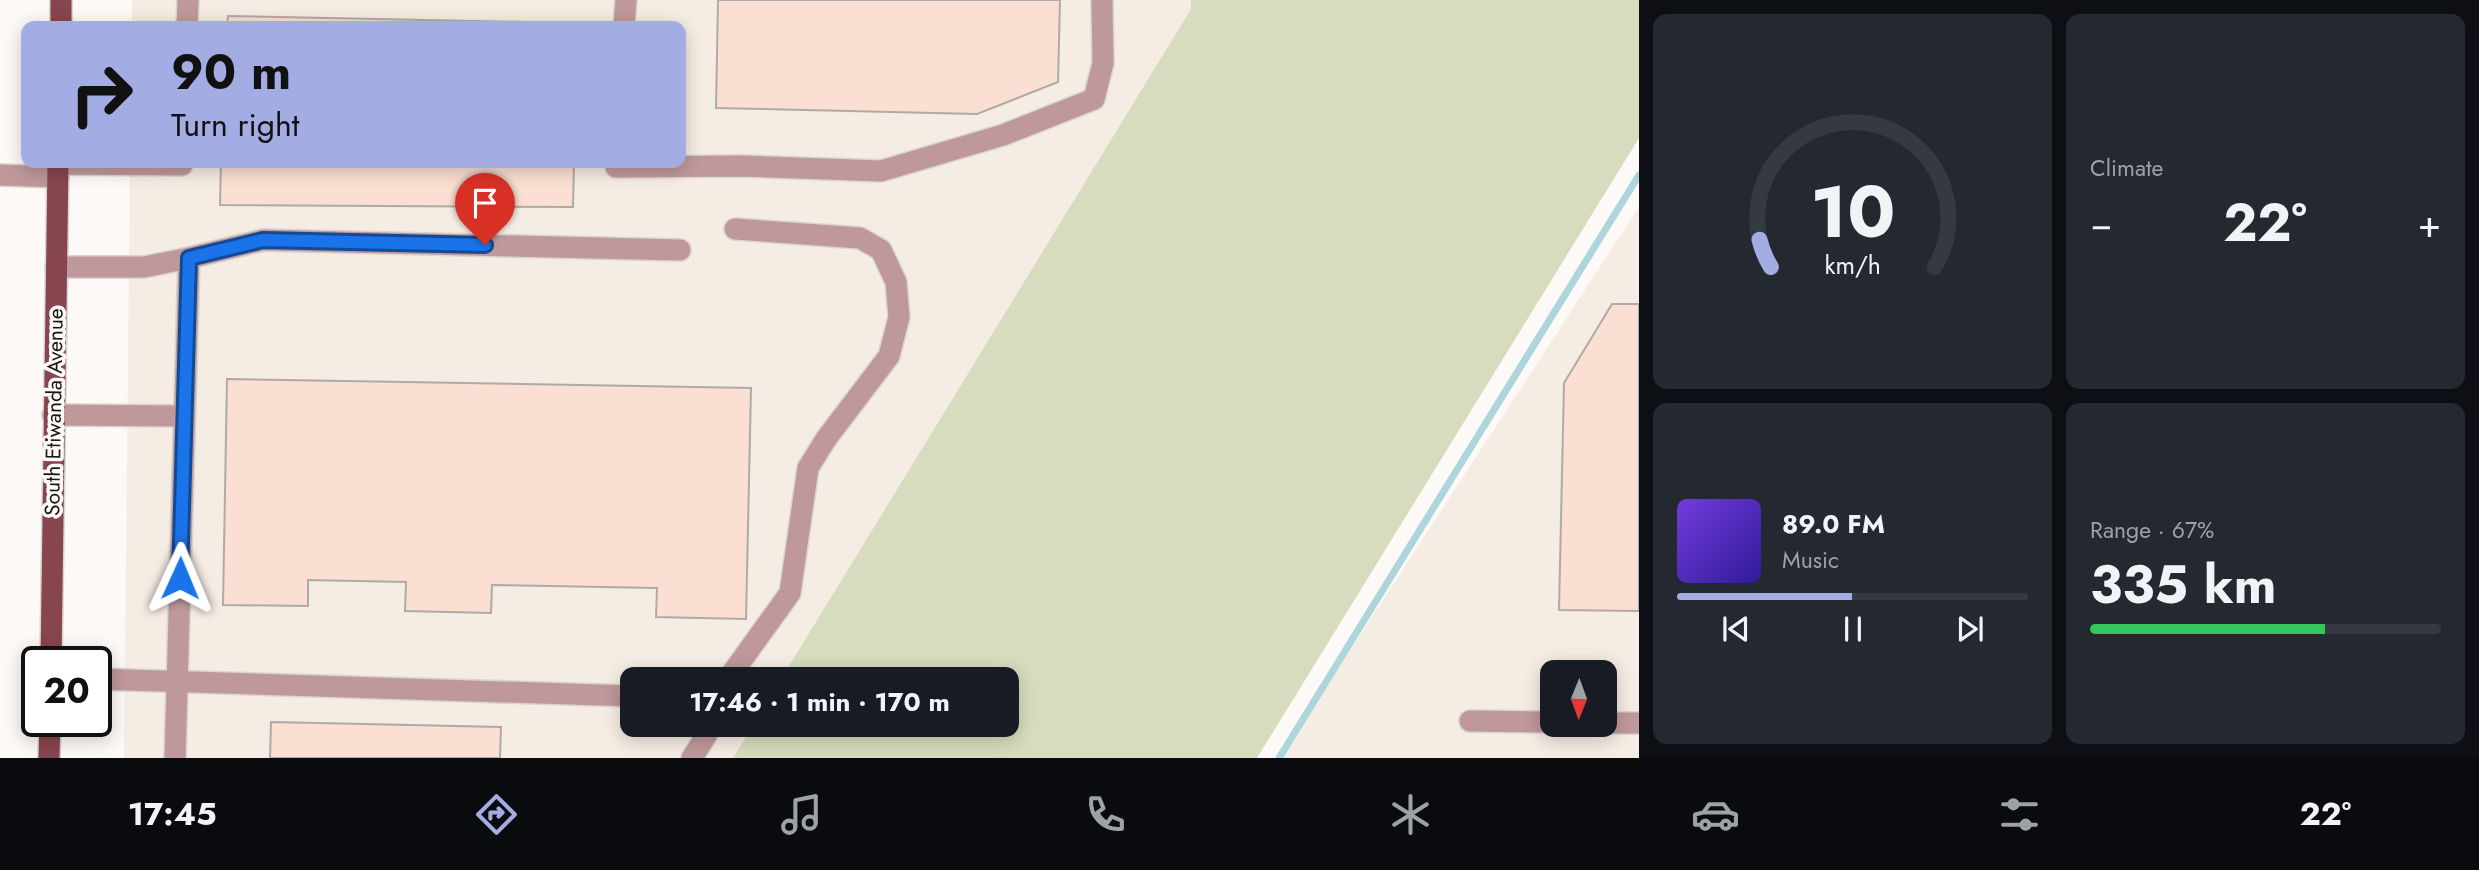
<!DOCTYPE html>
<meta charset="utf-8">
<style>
:root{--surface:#171b24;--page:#242831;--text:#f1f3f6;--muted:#9ea1a6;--line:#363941;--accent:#a4ade3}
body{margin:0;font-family:Jost,sans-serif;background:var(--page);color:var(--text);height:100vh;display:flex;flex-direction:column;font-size:26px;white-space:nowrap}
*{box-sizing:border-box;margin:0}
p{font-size:23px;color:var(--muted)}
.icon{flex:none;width:38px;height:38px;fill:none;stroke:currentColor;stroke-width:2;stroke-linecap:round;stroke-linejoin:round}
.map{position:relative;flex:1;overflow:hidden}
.sheet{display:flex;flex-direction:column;gap:14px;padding:14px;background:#0d0f14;width:840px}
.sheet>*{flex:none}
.top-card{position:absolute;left:21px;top:21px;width:665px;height:147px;border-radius:14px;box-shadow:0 4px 18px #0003;background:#a4ade3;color:#111;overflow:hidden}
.needle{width:46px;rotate:181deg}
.fabs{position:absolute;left:1540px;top:660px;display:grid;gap:14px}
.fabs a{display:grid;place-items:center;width:77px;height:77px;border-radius:14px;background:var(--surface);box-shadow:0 4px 18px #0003;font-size:35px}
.speed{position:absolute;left:21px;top:646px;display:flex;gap:14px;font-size:35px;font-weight:700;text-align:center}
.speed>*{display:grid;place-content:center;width:91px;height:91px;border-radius:50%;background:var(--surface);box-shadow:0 4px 18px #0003;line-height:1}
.speed .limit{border:4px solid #111;border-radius:10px;background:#fff;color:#111}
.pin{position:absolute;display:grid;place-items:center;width:60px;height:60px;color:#fff;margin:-72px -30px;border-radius:50% 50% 50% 0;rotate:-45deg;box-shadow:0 0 7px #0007}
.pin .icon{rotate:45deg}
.me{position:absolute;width:77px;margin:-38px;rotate:1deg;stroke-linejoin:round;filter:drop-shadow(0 0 5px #0008)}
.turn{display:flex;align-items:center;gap:24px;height:147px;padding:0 35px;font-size:32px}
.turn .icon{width:91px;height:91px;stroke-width:2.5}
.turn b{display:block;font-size:49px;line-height:60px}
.big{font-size:52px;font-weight:700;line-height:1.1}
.sheet .card{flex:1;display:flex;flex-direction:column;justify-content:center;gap:10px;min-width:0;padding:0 24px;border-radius:14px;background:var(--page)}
.sheet .dial{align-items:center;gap:0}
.dial svg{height:182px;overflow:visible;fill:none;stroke:var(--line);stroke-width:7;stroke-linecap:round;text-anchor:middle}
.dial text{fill:var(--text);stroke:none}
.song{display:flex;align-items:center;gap:21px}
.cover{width:84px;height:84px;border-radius:10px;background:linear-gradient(135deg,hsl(260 70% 55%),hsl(250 70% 35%))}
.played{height:7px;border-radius:4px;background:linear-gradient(90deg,var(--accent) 50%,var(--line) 50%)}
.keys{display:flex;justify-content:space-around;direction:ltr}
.heat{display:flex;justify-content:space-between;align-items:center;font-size:38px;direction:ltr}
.charge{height:10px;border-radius:5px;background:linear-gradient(90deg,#34c759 67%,var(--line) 0)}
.sheet .tiles{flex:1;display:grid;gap:14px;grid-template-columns:repeat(2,1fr)}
.trip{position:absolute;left:620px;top:667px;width:399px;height:70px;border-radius:14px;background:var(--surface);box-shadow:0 4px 18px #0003;font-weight:700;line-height:70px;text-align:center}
.tabs{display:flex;height:112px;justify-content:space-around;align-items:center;background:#090b0e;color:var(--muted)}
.tabs .icon{width:49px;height:49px}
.tabs .active{color:var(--accent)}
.tabs b{font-size:32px;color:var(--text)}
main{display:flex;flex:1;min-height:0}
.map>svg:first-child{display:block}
.built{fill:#f5ece3;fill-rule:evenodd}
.green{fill:#d7dcbe}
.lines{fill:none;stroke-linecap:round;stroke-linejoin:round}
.stream{stroke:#acd6db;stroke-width:7}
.building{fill:#fbdfd2;stroke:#afaaa8;stroke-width:2}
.minor-casing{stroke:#d9d5d2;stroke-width:24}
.major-casing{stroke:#d9d5d2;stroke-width:24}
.minor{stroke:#bf989b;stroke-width:21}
.major{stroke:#87464e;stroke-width:21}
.route-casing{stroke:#114b97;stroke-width:18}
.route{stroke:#1a73e8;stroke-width:12}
.labels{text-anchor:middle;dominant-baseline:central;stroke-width:7;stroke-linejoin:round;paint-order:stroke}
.street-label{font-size:21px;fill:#191716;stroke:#fdf9f6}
</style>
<main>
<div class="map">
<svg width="1639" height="758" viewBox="0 0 1639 758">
<rect width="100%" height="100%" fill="#fdf9f6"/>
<path class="built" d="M132,0H1191V9L781,679H632V724L753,725L733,758H124L130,163H681V26H132Z
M1639,207V758H1280ZM1552,672H1605V724H1552Z"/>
<path class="green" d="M1191,0H1639V138L1257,758H733L753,725L1006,724V679H781L1191,9Z"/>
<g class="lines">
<path class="stream" d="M1279,758L1639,175"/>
</g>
<path class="building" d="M718,0H1060L1058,82L977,114L716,108Z
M228,16L577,23V26H227Z
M221,163H574L573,207L220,205Z
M1612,304H1639V611L1559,610L1564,383Z
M227,379L751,388L746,619L656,617L657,588L492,585L491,613L405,611L406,582L308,580V606L223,605Z
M271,722L501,727L500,758H270Z"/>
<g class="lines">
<g class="minor-casing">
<path id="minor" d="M187,26L188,0
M624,26L626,0
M616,163V167L740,166L881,171L1003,135L1094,99L1103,63L1102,0
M58,164L182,165V163
M0,175L58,177
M56,267H144L189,258
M53,415L184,416
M96,679L632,696
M728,679L790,593L808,468L826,439L889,356L899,317L896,282L881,250L860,238L735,229
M1470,721L1552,722
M1605,723H1639
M175,758L189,258L263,240L680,250
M692,758L707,734L702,724"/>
</g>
<g class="major-casing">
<path id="major" d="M61,26V0
M51,662L58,163
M49,758L50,721"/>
</g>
<use href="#minor" class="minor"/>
<use href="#major" class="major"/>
</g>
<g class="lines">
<g class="route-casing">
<path id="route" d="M180,578L189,258L263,240L485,245"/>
</g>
<use href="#route" class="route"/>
</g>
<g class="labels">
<g class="street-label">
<text transform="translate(54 412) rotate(-89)">South Etiwanda Avenue</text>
</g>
</g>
</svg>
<div class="fabs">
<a><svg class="needle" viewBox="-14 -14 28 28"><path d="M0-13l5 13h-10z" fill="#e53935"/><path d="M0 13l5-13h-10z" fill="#9ea1a6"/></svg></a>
</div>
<div class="speed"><div class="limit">20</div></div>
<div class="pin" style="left:485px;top:245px;background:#d93025"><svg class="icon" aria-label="arrive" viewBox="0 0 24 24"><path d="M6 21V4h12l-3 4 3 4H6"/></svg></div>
<svg class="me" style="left:180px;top:578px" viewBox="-20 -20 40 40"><path d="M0-17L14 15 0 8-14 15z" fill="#1a73e8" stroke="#fff" stroke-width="4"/></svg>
<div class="trip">17:46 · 1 min · 170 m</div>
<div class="top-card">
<div class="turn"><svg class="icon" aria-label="right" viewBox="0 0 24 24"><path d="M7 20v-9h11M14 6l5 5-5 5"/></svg><div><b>90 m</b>Turn right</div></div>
</div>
</div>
<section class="sheet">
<div class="tiles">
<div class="card dial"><svg viewBox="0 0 100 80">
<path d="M14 69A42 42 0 1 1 86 69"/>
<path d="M14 69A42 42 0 0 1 9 57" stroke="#a4ade3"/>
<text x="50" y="56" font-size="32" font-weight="700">10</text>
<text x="50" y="72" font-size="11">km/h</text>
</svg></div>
<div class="card"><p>Climate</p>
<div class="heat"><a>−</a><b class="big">22°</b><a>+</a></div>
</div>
<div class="card">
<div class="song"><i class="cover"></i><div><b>89.0 FM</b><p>Music</p></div></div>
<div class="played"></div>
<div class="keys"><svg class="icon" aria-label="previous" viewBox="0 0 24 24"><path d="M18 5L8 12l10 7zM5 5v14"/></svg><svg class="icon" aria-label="pause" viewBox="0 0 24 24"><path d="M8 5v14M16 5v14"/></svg><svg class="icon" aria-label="next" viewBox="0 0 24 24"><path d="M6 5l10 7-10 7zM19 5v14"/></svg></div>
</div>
<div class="card"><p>Range · 67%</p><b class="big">335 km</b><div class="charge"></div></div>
</div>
</section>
</main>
<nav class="tabs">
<b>17:45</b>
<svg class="icon active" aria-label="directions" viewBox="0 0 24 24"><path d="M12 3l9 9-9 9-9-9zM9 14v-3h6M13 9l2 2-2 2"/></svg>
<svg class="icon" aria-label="music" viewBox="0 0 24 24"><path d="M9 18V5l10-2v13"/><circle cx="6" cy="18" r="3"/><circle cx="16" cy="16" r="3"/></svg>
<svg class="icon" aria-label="phone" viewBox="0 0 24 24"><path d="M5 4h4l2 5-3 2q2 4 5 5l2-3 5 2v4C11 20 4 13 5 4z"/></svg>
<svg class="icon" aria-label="climate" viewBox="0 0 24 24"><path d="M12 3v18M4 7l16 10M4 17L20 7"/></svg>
<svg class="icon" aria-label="car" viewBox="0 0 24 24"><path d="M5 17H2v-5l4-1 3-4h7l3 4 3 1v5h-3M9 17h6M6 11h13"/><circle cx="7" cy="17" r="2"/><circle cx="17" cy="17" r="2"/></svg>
<svg class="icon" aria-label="filters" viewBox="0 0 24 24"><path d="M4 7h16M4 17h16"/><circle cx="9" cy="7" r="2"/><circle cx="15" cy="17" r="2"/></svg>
<b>22°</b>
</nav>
